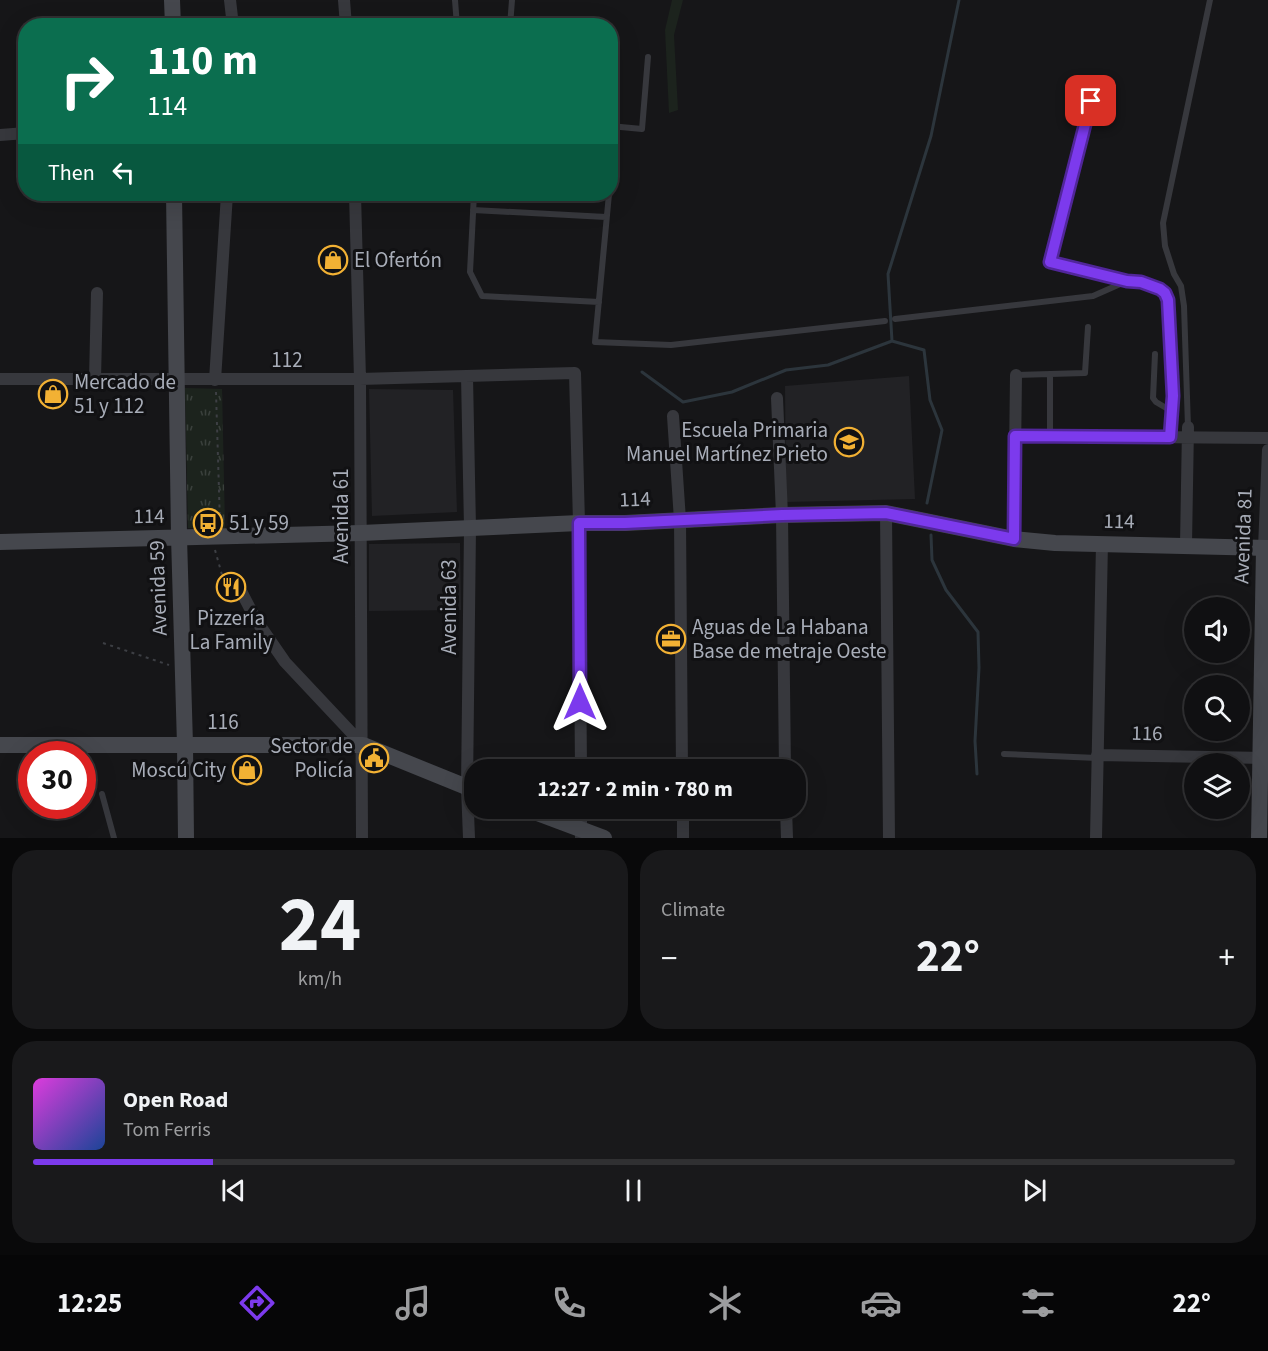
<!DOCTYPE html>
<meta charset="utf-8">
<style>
:root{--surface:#101012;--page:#19191b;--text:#f1f3f6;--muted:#9c9d9f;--line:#303032;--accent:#7c3aed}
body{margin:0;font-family:"Source Sans 3",sans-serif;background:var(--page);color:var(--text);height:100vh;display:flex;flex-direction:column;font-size:22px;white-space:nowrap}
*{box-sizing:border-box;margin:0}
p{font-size:20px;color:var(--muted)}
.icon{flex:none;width:33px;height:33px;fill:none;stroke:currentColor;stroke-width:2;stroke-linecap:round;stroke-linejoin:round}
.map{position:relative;height:838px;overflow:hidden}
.details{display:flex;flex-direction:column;gap:12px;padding:12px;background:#09090a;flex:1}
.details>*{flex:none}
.top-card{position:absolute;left:18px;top:18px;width:600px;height:183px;border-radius:24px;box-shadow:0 6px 24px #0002,0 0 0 2px var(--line);background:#0b6e4f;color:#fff;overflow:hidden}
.fabs{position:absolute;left:1184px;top:597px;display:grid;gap:12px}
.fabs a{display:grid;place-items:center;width:66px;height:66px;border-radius:50%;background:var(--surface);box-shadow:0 6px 24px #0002,0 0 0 2px var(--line);font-size:30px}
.speed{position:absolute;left:18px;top:741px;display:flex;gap:12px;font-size:30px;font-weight:700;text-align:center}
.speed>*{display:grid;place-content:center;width:78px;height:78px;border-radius:50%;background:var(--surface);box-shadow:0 6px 24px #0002,0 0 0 2px var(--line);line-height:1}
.speed .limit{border:9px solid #d22;background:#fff;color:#111}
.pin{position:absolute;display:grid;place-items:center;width:51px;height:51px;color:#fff;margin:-26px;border-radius:12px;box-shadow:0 3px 9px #0006}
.me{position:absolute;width:66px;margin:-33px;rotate:0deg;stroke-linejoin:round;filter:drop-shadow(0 0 4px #0008)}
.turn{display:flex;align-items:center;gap:21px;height:126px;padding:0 30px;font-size:27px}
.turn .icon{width:78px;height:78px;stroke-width:2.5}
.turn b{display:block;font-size:42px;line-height:51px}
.then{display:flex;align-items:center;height:57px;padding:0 30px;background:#0003;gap:12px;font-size:22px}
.big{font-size:45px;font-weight:700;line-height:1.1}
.details .tile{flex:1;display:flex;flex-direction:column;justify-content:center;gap:9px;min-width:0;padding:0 21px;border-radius:24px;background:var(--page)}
.details .dial{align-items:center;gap:0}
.dial b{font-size:78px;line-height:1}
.song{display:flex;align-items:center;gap:18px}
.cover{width:72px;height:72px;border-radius:9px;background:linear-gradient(135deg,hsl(300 70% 55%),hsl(220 70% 35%))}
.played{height:6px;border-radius:3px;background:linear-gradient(90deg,var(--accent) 15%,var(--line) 15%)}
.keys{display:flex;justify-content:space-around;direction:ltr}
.heat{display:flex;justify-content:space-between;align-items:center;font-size:33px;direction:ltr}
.details .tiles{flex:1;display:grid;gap:12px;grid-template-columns:1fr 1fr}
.tile:last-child{grid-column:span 2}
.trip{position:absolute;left:464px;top:759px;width:342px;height:60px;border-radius:24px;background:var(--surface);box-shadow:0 6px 24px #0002,0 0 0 2px var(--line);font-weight:700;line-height:60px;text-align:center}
.tabs{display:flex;height:96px;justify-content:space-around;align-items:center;background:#060607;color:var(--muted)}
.tabs .icon{width:42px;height:42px}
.tabs .on{color:var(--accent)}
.tabs b{font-size:27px;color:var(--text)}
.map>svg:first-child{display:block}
.built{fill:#222225}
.grass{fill:#1c231d}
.park{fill:url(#park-tufts)}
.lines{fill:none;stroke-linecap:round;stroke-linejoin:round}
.stream{stroke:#2c353c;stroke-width:3}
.path{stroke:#3d3f44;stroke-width:2;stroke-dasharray:3 4.5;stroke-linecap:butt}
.lane{stroke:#37383d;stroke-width:6}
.street{stroke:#37383d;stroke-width:12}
.secondary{stroke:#45474d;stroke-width:16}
.route-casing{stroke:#51269a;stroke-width:15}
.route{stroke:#7c3aed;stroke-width:10}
.labels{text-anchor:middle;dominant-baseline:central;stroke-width:6;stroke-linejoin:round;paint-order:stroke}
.poi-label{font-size:21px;fill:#a8adb8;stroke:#111113;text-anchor:start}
.street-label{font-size:21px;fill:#a8adb8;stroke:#111113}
</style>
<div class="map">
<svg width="1268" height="838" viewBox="0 0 1268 838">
<defs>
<pattern id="park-tufts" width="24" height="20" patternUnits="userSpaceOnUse" patternTransform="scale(1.5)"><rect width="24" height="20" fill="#1c231d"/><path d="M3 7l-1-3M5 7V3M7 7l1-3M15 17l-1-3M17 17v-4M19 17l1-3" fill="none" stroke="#3a403c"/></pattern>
</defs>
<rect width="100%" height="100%" fill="#161618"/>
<path class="built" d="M909,376L915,499L786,502L785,386Z
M369,389L453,390L457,512L372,516Z
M460,543L461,610L369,611V544Z"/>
<path class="grass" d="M672,0H683L674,35L678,110L669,113L665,30Z"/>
<path class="park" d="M185,388L222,389L225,528H188Z"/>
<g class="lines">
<path class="stream" d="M892,341L888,274L931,136L959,0
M642,372L683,402L732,392L786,370L828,365L892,341L924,350L930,400L942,430L927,503
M931,535L932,560L946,590L978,632L979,668L975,741L977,774"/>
<path class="path" d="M216,392L220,524
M215,550L224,582L232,586
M103,643L169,665"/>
<path class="lane" d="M455,0L457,26
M510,26L512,0
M1091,101L1050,262L1127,281
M610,126L642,129L648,57
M610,172L615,127
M474,194L470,272L482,296L599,302
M609,194L595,342L671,345L885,321
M473,210L606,217
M895,319L1093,296L1127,281L1141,282L1160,289L1165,293L1168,300L1173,395L1170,437
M1155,354L1153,398L1156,402L1173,412
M1050,374V436
M1016,375L1085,373L1088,327
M1188,427L1184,306L1181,286L1174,274L1165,246L1163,223L1210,0
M1004,754L1097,758
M102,794L114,838"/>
<path class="street" d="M230,0L233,26
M344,0L346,26
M0,135L26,133
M355,194L360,379L362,838
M467,376L470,528L467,787L469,838
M0,379H360L575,373L579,523L581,770
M95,379L97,293
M215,380L227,194
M777,398L782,515L785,770
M673,416L680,520L682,770
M1015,436L1268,438
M886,513L889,838
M1014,539L1016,375
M1186,545L1188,427
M1264,548L1268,450
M241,591L256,620L285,662L363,745
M1097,755L1266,758
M581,808V837
M683,808V838
M786,808L787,838
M1096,838L1102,543"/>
<path class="secondary" d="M172,0L173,26
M174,194L179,537L185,745L186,838
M0,542L361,533L579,523H625L782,515L886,513L1014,539L1055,543L1268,548
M0,745H363L474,790
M524,808L604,838
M1259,838L1264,548"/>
</g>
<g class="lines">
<g class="route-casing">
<path id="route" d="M580,702L579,523H625L782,515L886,513L1014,539L1015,436L1170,437L1173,396L1168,300L1165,293L1160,289L1141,282L1127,281L1050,262L1091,101"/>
</g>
<use href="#route" class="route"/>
</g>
<defs>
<g id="shop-ring" transform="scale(1.5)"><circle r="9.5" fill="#111113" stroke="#f2b134" stroke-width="1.5"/><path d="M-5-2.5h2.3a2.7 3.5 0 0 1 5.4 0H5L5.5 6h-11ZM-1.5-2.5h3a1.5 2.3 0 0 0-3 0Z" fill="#f2b134"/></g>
<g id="school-ring" transform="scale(1.5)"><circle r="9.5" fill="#111113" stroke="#f2b134" stroke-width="1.5"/><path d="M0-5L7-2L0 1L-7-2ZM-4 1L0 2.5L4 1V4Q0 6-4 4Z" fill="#f2b134"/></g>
<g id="bus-ring" transform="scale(1.5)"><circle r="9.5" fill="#111113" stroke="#f2b134" stroke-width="1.5"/><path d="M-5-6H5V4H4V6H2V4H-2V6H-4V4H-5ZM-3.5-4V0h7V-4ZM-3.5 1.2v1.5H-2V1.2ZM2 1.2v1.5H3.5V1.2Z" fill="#f2b134"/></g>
<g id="restaurant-ring" transform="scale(1.5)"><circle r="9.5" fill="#111113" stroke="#f2b134" stroke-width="1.5"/><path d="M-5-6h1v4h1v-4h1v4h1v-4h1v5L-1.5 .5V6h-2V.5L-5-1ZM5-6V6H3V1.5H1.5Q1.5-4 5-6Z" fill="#f2b134"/></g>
<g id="office-ring" transform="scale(1.5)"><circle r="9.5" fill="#111113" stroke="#f2b134" stroke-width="1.5"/><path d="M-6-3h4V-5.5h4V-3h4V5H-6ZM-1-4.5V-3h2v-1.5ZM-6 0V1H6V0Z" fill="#f2b134"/></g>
<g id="civic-ring" transform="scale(1.5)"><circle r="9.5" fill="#111113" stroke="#f2b134" stroke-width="1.5"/><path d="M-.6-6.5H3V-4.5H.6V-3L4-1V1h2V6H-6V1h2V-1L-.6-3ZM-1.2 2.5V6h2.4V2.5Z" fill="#f2b134"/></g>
</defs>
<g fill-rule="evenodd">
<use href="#shop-ring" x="333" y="260"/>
<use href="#shop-ring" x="53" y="394"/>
<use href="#school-ring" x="849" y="442"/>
<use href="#bus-ring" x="208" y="523"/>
<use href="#restaurant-ring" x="231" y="587"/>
<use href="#office-ring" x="671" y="639"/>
<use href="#civic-ring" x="374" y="758"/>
<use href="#shop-ring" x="247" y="770"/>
</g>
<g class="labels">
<g class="poi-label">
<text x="354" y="260">El Ofertón</text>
<text x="74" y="382">Mercado de<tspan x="74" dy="24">51 y 112</tspan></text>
<text x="828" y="430" text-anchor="end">Escuela Primaria<tspan x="828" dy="24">Manuel Martínez Prieto</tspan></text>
<text x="229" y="523">51 y 59</text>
<text x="231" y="618" text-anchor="middle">Pizzería<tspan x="231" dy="24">La Family</tspan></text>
<text x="692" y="627">Aguas de La Habana<tspan x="692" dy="24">Base de metraje Oeste</tspan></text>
<text x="353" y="746" text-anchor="end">Sector de<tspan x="353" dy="24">Policía</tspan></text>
<text x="226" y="770" text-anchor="end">Moscú City</text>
</g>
<g class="street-label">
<text x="287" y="360">112</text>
<text transform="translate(635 499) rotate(-2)">114</text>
<text transform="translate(149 516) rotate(-1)">114</text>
<text transform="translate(341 516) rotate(-90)">Avenida 61</text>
<text transform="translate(1119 521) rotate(1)">114</text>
<text transform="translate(1243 536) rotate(-88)">Avenida 81</text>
<text transform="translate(158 588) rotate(-92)">Avenida 59</text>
<text transform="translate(449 607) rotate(-90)">Avenida 63</text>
<text x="223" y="722">116</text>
<text transform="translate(1147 733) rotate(1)">116</text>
</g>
</g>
</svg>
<div class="fabs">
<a><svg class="icon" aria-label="sound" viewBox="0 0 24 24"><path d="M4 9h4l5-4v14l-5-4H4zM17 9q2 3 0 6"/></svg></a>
<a><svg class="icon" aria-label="search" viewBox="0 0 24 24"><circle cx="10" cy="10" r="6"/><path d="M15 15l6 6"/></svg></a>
<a><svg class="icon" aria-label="layers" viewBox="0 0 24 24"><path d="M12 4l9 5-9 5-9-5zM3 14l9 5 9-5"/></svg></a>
</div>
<div class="speed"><div class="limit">30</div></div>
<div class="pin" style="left:1091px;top:101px;background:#d93025"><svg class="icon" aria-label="arrive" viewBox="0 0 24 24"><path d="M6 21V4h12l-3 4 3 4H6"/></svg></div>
<svg class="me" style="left:580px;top:702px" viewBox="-20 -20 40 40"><path d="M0-17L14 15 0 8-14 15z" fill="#7c3aed" stroke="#fff" stroke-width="4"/></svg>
<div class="trip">12:27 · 2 min · 780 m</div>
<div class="top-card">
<div class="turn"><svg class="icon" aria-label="right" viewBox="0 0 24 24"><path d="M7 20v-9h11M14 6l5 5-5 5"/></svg><div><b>110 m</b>114</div></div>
<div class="then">Then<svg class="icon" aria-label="left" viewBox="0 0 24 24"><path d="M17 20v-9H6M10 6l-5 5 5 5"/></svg></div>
</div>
</div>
<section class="details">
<div class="tiles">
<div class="tile dial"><b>24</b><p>km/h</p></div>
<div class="tile"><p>Climate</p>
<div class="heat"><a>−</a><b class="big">22°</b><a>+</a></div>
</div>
<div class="tile">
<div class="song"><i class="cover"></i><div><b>Open Road</b><p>Tom Ferris</p></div></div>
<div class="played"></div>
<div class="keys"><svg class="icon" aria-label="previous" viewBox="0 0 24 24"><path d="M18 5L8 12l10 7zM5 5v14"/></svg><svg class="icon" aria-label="pause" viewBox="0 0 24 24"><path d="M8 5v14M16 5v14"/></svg><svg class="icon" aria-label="next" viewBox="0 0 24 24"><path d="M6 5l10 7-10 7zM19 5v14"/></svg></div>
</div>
</div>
</section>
<nav class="tabs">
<b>12:25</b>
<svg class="icon on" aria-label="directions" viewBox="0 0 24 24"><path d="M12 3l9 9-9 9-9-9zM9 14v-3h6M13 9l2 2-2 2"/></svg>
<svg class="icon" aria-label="music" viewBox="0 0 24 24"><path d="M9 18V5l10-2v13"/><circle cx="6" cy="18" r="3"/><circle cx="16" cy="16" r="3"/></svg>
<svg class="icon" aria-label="phone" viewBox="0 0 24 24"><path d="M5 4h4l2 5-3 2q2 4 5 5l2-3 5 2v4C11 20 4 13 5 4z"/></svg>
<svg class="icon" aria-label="climate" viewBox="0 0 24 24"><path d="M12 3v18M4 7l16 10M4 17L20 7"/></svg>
<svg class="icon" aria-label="car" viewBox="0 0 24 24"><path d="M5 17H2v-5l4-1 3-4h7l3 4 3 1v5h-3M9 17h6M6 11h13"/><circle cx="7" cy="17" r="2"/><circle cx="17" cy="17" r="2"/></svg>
<svg class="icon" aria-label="filters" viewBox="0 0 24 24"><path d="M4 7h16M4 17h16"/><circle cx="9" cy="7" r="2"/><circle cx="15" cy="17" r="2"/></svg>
<b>22°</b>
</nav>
